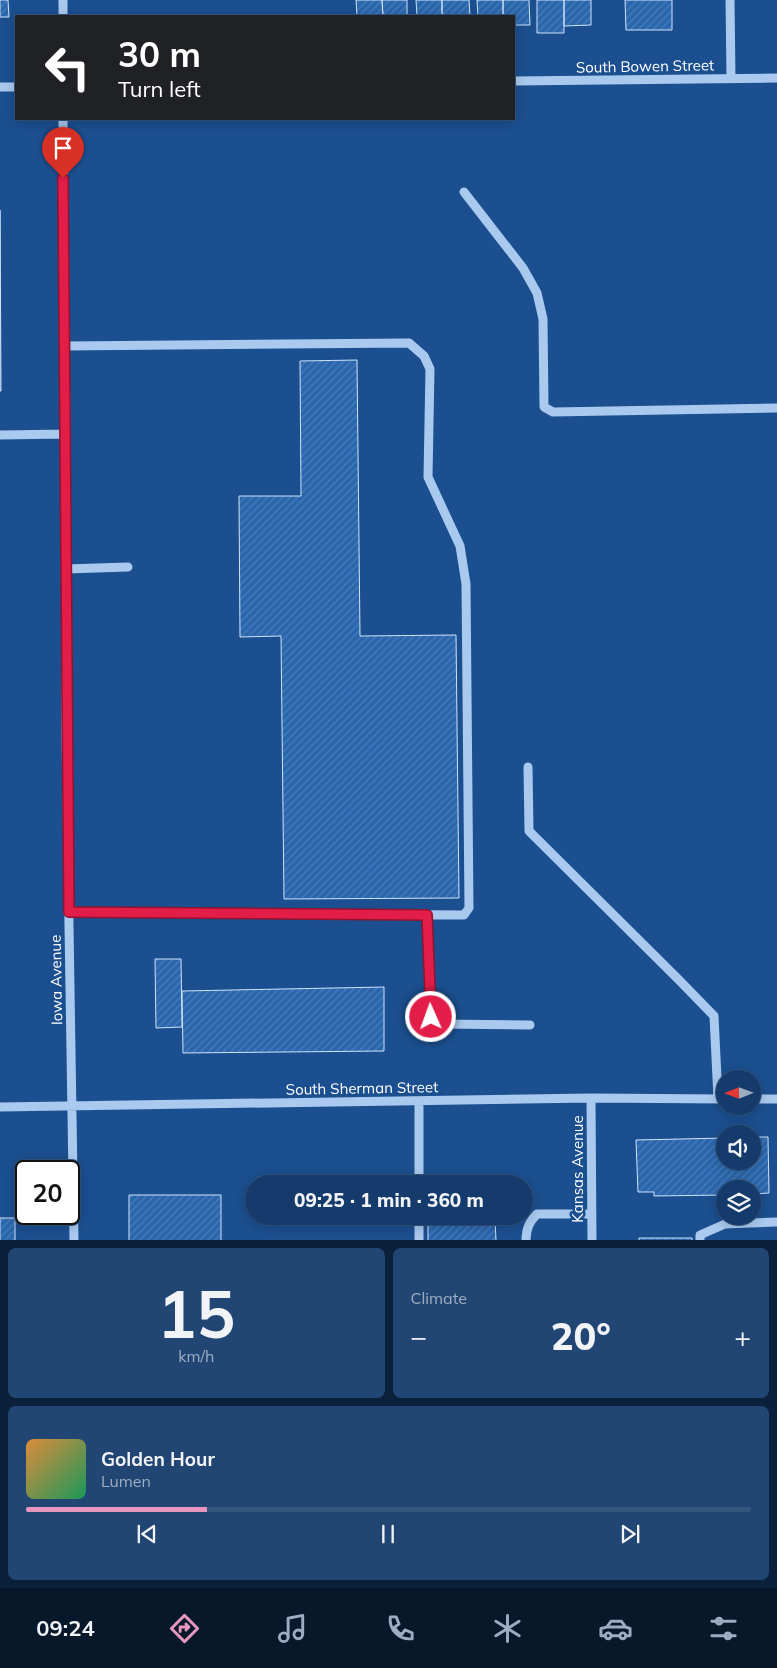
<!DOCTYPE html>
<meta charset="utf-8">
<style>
:root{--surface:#143b6b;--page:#214673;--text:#f1f3f6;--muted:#9dadc1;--line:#33557e;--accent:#e797bd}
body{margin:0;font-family:Mulish,sans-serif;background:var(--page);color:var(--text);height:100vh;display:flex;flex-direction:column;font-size:19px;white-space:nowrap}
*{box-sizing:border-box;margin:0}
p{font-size:16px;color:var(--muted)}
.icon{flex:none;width:28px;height:28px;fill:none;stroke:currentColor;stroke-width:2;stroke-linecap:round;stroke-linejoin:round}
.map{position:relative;height:1240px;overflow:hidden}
.drawer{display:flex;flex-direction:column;gap:8px;padding:8px;background:#0b203b;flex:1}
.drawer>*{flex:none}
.banner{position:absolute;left:15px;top:15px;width:500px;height:105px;border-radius:0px;box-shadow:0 2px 12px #0003,0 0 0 1px var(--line);background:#202124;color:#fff;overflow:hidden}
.needle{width:32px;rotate:269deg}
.buttons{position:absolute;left:716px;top:1070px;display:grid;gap:10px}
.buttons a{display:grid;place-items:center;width:45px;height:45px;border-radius:50%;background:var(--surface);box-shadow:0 2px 12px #0003,0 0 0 1px var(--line);font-size:25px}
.speed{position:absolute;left:15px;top:1160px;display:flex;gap:10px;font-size:25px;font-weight:700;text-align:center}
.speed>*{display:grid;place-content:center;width:65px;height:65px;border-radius:50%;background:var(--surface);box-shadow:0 2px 12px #0003,0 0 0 1px var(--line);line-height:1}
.speed .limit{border:2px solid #111;border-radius:8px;background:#fff;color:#111}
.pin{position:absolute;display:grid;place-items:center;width:42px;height:42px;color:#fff;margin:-51px -21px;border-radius:50% 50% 50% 0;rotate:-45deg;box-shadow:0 0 5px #0007}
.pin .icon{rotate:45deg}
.me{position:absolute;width:55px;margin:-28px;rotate:358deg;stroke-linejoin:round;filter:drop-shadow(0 0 4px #0008)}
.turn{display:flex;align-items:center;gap:18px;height:105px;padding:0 20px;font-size:22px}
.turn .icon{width:65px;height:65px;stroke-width:2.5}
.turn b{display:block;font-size:35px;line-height:42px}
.big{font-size:38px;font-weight:800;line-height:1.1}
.drawer .widget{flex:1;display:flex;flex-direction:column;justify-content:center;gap:8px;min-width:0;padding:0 18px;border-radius:8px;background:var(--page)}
.drawer .dial{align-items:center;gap:0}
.dial b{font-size:65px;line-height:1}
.song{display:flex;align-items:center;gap:15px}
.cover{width:60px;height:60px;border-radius:8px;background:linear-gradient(135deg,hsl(30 70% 55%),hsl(150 70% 35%))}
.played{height:5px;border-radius:2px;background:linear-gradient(90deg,var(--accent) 25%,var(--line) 25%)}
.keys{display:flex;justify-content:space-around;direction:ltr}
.heat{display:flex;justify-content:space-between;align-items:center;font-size:28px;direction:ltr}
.drawer .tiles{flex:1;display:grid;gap:8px;grid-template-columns:1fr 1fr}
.widget:last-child{grid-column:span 2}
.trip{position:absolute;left:245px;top:1175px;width:288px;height:50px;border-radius:25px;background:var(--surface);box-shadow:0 2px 12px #0003,0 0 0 1px var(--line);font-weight:800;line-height:50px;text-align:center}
.dock{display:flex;height:80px;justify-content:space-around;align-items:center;background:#08182b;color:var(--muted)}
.dock .icon{width:35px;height:35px}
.dock .current{color:var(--accent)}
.dock b{font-size:22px;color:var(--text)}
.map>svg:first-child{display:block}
.building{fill:url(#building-hatch);stroke:#cfe3fa}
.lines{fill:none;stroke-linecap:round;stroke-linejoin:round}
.minor{stroke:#a9c9ee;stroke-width:9}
.route-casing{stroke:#92132f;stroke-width:12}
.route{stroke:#e11d48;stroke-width:9}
.labels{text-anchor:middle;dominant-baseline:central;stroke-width:5;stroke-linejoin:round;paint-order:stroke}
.street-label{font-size:15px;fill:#fff;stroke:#1b4f8f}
</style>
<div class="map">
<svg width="777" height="1241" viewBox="0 0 777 1241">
<defs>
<pattern id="building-hatch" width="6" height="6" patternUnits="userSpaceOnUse" patternTransform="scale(1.25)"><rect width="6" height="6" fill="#2a66ad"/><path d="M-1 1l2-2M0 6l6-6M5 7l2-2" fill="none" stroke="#4a7db9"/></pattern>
</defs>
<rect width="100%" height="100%" fill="#1b4f8f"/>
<path class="building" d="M0,0H8L9,17H0Z
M356,0H382L383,16H357Z
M382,0H407V16H383Z
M416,0H442V16H417Z
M442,0H469L470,16H442Z
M477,0H503V16H478Z
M503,0H529L530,25H514V16H503Z
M537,0H564V33H537Z
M564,0H591V25L564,26Z
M625,0H672V30H626Z
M0,210L1,391H0Z
M357,360L360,636L456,635L459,898L284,899L281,636L240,637L239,496H301L300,361Z
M155,959H181L182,1027L156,1028Z
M384,987V1051L183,1053L182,991Z
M752,1137H768L769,1193L752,1194V1189H725V1195L654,1196V1192H638L636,1140L725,1138V1161H752Z
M522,1180V1184H428V1181Z
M129,1195H221V1241H129Z
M428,1216H500L495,1218L496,1241H428Z
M0,1218H15V1241H0Z
M639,1238H692V1241H639Z"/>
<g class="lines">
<path class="minor" d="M730,0L731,78
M63,16V0
M514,81L777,78
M0,87H16
M63,119L66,434V736L74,1241
M464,192L523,268L537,293L543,319L544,407L553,412L777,408
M65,346L409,343L424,356L430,369L428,477L460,546L466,584L469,908L464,915L69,912
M0,435L66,434
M66,569L128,567
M528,767L529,831L678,979L714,1016L718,1099
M427,915L431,1017L437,1024L530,1025
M591,1098L592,1241
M752,1099H777
M0,1107L591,1098L725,1099
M419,1184V1101
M419,1241V1216
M526,1241C526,1229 529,1222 537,1214H592
M700,1241V1235L725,1224L777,1222"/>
</g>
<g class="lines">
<g class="route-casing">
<path id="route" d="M63,178C67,423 66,668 69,912L427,915L431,1017"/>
</g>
<use href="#route" class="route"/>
</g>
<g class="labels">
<g class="street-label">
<text transform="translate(645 66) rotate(-1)">South Bowen Street</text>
<text transform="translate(56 980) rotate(-91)">Iowa Avenue</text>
<text transform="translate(362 1088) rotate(-1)">South Sherman Street</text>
<text transform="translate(577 1169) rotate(-90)">Kansas Avenue</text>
</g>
</g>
</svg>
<div class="buttons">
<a><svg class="needle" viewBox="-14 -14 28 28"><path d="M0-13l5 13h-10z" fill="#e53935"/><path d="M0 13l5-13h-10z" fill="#9dadc1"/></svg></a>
<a><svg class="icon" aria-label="sound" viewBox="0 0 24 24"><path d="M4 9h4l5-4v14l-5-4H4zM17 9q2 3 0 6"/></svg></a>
<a><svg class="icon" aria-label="layers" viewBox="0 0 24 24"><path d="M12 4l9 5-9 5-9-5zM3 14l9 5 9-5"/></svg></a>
</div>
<div class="speed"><div class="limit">20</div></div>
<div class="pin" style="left:63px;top:178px;background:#d93025"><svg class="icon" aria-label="arrive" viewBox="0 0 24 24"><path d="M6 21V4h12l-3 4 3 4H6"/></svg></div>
<svg class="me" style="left:431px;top:1017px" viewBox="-20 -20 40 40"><circle r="17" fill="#e11d48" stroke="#fff" stroke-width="3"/><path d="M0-11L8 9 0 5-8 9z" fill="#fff"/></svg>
<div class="trip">09:25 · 1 min · 360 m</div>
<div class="banner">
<div class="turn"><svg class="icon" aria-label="left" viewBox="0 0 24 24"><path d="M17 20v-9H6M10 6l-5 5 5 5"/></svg><div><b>30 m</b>Turn left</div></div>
</div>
</div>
<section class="drawer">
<div class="tiles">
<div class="widget dial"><b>15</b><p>km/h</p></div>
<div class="widget"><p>Climate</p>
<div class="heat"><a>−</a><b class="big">20°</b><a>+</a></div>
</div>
<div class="widget">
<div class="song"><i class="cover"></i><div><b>Golden Hour</b><p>Lumen</p></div></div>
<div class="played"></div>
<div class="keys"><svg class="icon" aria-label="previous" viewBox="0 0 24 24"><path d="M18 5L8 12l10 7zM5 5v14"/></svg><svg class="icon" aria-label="pause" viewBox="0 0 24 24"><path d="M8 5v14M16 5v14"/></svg><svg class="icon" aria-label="next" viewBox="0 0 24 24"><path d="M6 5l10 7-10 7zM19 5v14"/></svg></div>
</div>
</div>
</section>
<nav class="dock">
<b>09:24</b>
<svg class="icon current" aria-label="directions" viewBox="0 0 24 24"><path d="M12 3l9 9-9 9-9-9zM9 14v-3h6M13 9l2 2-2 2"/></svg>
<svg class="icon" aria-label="music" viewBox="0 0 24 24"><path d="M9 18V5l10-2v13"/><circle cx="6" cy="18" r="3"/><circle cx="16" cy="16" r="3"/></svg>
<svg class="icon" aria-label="phone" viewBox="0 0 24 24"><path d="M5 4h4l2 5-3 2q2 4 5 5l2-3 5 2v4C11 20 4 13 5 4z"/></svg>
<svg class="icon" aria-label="climate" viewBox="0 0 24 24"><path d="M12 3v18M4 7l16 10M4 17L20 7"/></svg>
<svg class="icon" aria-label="car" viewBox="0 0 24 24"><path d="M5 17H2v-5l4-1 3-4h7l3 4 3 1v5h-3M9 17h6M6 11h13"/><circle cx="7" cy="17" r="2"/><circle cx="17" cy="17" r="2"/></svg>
<svg class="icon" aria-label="filters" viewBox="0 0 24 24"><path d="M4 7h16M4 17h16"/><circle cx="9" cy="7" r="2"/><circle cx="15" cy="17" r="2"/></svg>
</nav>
